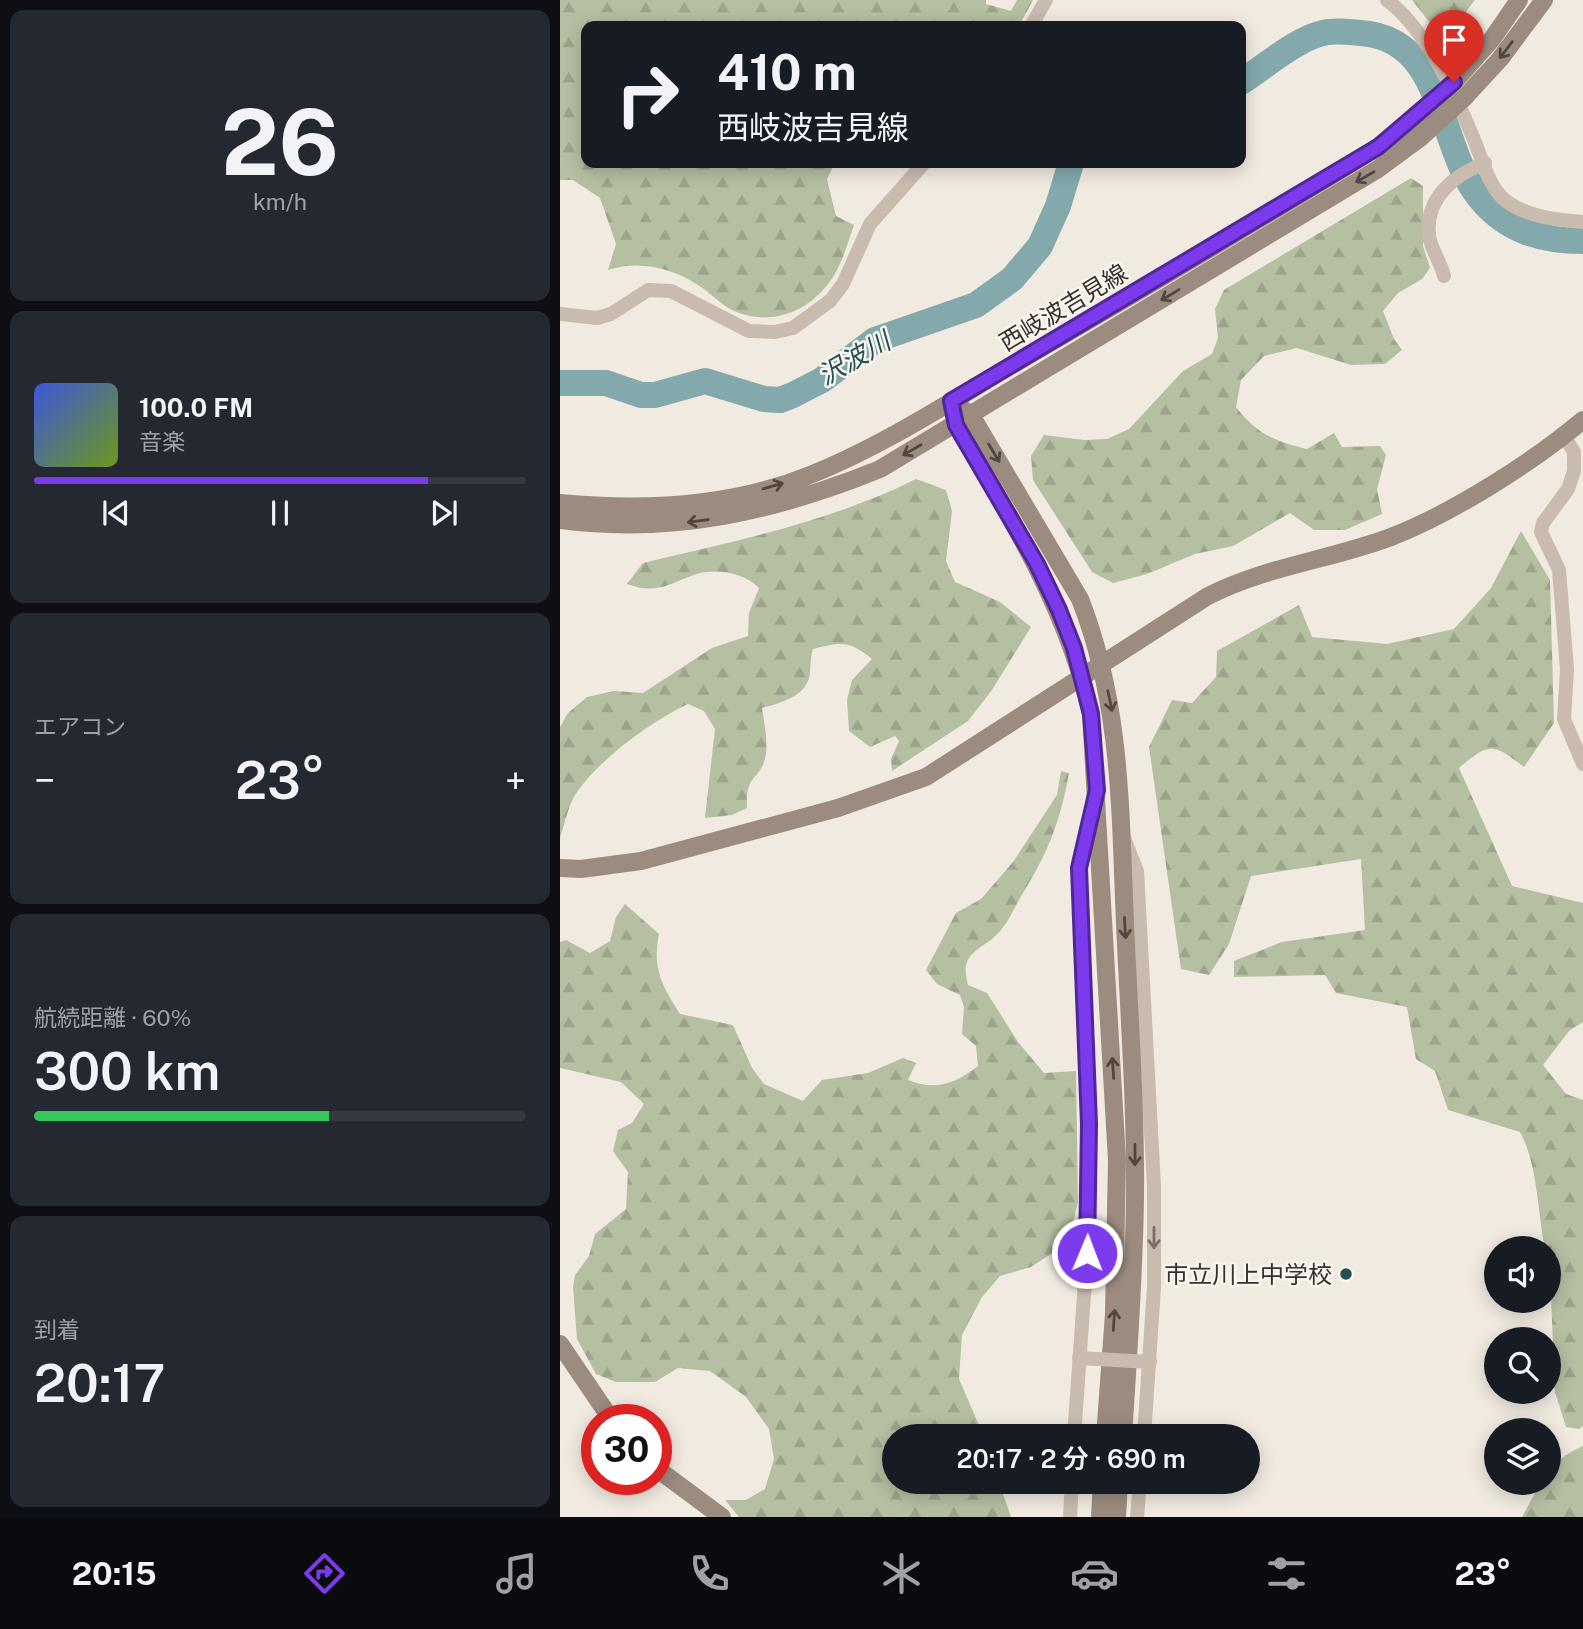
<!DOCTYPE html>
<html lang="ja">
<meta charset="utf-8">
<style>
:root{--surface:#171b24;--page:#242831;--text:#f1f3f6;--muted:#9ea1a6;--line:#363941;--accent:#7c3aed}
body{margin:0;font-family:"Public Sans","Noto Sans JP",sans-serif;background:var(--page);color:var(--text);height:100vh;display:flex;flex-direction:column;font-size:26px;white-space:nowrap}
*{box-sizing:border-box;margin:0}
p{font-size:23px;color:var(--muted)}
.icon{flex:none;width:38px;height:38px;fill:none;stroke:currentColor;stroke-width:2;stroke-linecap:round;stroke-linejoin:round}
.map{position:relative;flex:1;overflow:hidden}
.side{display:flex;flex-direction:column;gap:10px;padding:10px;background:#0d0f14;width:560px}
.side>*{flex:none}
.guide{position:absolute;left:21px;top:21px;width:665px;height:147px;border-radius:14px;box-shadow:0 4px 18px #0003;background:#171b24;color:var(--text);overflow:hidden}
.fabs{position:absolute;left:924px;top:1236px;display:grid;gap:14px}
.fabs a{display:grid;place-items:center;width:77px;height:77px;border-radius:50%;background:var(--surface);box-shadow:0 4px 18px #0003;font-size:35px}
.speed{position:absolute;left:21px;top:1404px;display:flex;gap:14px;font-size:35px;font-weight:700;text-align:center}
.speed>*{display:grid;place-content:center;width:91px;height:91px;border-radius:50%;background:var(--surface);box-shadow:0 4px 18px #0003;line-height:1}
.speed .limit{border:10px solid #d22;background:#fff;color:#111}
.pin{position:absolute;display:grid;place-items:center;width:60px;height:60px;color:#fff;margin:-72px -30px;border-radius:50% 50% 50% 0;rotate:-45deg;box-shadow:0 0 7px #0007}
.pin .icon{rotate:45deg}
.me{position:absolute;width:77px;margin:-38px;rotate:1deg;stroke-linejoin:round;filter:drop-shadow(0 0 5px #0008)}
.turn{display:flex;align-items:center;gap:24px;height:147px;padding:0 21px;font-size:32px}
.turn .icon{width:91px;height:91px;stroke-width:2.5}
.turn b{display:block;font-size:49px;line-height:60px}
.big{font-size:52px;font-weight:600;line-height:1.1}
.side .widget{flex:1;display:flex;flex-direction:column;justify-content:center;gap:10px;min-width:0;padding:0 24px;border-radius:14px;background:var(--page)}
.side .dial{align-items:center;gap:0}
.dial b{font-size:91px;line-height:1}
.song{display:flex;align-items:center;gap:21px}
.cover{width:84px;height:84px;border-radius:10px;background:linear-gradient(135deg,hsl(230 70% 55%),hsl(80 70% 35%))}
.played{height:7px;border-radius:4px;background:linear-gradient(90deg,var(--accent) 80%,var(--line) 80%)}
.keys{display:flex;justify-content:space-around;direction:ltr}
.heat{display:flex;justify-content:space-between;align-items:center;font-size:38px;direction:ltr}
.charge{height:10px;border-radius:5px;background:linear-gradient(90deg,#34c759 60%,var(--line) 0)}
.trip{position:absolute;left:322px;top:1424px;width:378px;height:70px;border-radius:35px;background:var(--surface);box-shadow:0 4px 18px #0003;font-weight:600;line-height:70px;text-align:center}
.tab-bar{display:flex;height:112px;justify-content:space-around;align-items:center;background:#090b0e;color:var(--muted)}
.tab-bar .icon{width:49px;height:49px}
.tab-bar .active{color:var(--accent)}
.tab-bar b{font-size:32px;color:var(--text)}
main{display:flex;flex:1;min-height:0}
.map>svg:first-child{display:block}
.forest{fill:url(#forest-firs)}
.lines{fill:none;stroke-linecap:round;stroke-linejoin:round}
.river{stroke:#83a9ac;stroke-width:26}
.street{stroke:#c9bbae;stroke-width:14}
.secondary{stroke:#9c8b7f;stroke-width:18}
.street-bridge{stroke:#c9bbae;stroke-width:14}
.secondary-bridge{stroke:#9c8b7f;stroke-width:18}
.oneway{stroke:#514741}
.oneway2{stroke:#796f66}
.route-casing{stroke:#51269a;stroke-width:18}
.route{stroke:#7c3aed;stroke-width:12}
.poi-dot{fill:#255156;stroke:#f9f4ee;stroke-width:2.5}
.labels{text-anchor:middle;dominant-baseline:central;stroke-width:5;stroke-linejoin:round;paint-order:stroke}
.street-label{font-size:24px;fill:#38302c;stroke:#f9f4ee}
.poi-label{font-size:24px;fill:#38302c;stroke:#f9f4ee;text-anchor:end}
.water-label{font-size:26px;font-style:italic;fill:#255156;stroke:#f9f4ee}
</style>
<main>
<section class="side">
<div class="widget dial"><b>26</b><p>km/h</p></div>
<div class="widget">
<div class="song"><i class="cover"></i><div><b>100.0 FM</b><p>音楽</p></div></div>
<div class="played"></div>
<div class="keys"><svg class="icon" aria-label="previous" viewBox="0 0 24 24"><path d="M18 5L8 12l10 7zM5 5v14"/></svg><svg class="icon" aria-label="pause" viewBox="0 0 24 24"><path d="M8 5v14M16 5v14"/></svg><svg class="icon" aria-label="next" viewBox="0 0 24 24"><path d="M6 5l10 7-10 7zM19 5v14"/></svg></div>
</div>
<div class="widget"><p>エアコン</p>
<div class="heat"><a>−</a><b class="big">23°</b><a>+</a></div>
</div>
<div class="widget"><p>航続距離 · 60%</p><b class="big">300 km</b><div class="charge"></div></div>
<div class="widget"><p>到着</p><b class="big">20:17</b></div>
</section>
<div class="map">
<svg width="1023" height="1517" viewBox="0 0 1023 1517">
<defs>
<pattern id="forest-firs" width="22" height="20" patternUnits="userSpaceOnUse" patternTransform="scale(1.75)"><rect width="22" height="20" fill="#b5bfa2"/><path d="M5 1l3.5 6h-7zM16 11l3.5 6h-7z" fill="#9ca48c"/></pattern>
</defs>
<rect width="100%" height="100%" fill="#f1eae1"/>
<path class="forest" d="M0,0H426V4L451,11L457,0H473L459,26H26V163H275L267,179L276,216L294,225C289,240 284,256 277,270C257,308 215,329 174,311C163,306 153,296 144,289C116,269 82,259 48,270L56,244L40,198L13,180H0Z
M852,0H915L889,33L874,28Z
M851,178L863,186V246L870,268L862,279L838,293L823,311L834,339L842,350L825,364L791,365L737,348L704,356L681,380L676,407C697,434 714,441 747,449L774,433L782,447L820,446L826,455L817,489L822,514L785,530H754L730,513L673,546L635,554L587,574L553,583L532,572L473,480L471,456L484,435L524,440L547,439L569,429L623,371L652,354L658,338L655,309L664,290Z
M356,479L386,490L392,511L386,561L395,582L440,602L471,627L432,690L408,721L332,771L331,759L339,741L335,736L310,747L289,731L287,700L292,680L312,659C289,640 280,642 253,649C250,658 251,663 250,672C249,696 220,703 202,708C204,723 209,743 205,758C200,781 185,773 187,808L172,815L145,818L155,729L144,711L128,704C90,722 42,757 17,792C8,805 5,823 0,838V727L8,713L27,697L54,691L83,693L152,648L188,636L189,613L199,588C184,572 152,567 131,576C105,586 95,594 67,584L83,563C176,541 270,522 356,479Z
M961,531L990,580L994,723L964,767C933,743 929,742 899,768L952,886L1023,903V1022L1009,1031L983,1065L1006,1094L1023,1100V1426L1019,1429L1006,1427L995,1392L989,1248H985C977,1210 978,1165 960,1132L888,1110L875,1071L856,1059L847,1007L776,993L765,975L674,977V961L722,942L805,930L801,859L691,876L669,944L649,975L621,969L589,747L612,700L632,703L656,677L657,651L739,605L752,637L827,644L894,629L931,588Z
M501,771L509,773C500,823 487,855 460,898C454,909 448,922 440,931C422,952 398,950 408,985L427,993L458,1042L484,1073L516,1071L518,1202L508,1243L471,1267L440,1276L422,1297L402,1335L399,1379L424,1437H334V1482H439L451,1517H179L165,1500H186L205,1489L214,1459L209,1429L186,1397L150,1371L118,1368L95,1382H56L36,1374L17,1339L13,1287L15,1275L29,1256L35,1234L66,1209L68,1172L53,1151L58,1130L72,1123L84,1104L61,1082L0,1068V942L6,940L30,953L50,941L56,917L65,904L99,934C92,969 102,985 120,1014L173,1025L192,1068L204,1084L243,1101L262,1080L308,1073L343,1058L356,1063L348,1080C375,1091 395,1084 418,1066L416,1046L402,1034L404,1007L400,995L377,984L366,970L396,913L421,899L453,862L497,795Z
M1023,1446V1517H962L981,1482H989C989,1462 1007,1454 1023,1446Z"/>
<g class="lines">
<path class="river" d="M681,82C703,68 738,38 763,33C775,30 789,32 801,33C886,39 877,145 919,197C946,231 982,241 1023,241
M0,383H46L81,395H95L145,381L204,399L220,400L233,395L262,380L315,340L416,305L452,279L480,246L498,206L511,163"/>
<path class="street" d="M827,0C865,28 894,91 912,135C921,155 928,187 946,201C967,217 998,220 1023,222
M471,26L486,0
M884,276C881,262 870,248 869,235C865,198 894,175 925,163
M0,314L37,318L51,314L88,290L111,291L189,331L215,332L233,328L270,301L283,284L310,224L364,163
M1004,436L1014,452V471L1008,489L983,523L981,532L999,570L1007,669L1004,719L1023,764
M564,838L577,871L594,1186V1287L584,1437
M514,1437L527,1253L529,1124L519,868L533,807
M510,1517L512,1482
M577,1517L580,1482"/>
<path class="secondary" d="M894,82L932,39L959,0
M905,97L940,59L984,0
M391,401L411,415L520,599C562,706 560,810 565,923C569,1015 576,1107 575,1198C574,1278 568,1357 563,1437
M391,401L396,425C451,518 507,607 531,714L557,1160L554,1314L545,1437
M0,503C83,511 171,507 250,475C323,446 391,401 459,361C579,291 699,220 818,147L850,123
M0,520C112,535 217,511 320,469L818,169L860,138
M0,868L21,869L81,861L278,808L366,777L648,596C707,566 770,560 831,537C893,513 973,462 1023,420
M0,1344L51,1419
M96,1468L162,1517
M540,1517L542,1482
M557,1517L559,1482"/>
<path class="street-bridge" d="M519,1358L590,1362"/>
<path class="secondary-bridge" d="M850,123L894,82
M860,138L905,97"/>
</g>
<defs><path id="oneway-shaft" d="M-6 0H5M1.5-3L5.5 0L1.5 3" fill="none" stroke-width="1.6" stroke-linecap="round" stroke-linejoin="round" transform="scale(1.75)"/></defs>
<g class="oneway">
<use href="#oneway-shaft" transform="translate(946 50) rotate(127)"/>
<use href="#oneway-shaft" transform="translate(805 177) rotate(150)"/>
<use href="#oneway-shaft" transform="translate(610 295) rotate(149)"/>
<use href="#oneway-shaft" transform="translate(352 450) rotate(150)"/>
<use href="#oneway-shaft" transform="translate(434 453) rotate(59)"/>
<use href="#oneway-shaft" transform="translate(213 486) rotate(-16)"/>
<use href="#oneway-shaft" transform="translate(138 521) rotate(172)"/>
<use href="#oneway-shaft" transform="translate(550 701) rotate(78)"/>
<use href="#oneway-shaft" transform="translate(565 928) rotate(87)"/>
<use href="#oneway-shaft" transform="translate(553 1068) rotate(-94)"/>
<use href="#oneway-shaft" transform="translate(575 1155) rotate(90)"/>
<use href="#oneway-shaft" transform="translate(554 1320) rotate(-86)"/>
</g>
<use class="oneway2" href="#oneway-shaft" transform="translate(594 1238) rotate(90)"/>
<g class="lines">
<g class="route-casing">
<path id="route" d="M527,1253L529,1124L519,868L537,790L531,714L514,648L499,610L477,564L396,425L391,401L818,147L894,82"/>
</g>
<use href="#route" class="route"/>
</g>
<circle class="poi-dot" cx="786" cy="1274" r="7"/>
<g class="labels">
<g class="street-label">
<text transform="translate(503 307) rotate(-31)">西岐波吉見線</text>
</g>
<g class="poi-label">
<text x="772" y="1274">市立川上中学校</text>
</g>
<g class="water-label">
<text transform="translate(294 358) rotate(-30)">沢波川</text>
</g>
</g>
</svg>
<div class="fabs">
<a><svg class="icon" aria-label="sound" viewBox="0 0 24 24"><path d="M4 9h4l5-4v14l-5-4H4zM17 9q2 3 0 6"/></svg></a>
<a><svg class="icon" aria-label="search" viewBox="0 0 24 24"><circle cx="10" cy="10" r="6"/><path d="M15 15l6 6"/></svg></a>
<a><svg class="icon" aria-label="layers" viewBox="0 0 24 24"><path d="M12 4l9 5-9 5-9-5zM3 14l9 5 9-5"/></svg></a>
</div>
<div class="speed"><div class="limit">30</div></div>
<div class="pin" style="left:894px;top:82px;background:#d93025"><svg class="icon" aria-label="arrive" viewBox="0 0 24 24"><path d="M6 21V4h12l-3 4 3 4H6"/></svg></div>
<svg class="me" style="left:527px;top:1253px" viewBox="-20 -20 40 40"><circle r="17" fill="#7c3aed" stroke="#fff" stroke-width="3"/><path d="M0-11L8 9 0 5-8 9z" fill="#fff"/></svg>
<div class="trip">20:17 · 2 分 · 690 m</div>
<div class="guide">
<div class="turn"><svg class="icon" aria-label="right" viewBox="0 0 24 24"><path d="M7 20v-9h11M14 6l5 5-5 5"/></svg><div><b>410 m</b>西岐波吉見線</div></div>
</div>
</div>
</main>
<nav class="tab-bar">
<b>20:15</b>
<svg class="icon active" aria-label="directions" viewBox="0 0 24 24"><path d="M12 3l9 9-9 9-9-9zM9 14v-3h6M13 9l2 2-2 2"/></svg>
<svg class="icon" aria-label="music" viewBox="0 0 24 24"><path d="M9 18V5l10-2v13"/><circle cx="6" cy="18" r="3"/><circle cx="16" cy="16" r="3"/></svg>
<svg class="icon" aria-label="phone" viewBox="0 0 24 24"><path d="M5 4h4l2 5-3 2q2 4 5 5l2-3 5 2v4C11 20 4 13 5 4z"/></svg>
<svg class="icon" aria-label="climate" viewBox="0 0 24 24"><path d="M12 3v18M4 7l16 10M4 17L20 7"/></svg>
<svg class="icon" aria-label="car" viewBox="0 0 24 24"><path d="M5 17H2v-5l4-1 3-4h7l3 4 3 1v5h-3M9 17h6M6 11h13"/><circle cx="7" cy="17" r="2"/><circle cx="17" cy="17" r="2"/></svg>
<svg class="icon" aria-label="filters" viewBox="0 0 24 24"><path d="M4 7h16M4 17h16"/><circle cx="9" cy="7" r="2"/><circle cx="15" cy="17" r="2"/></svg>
<b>23°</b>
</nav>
